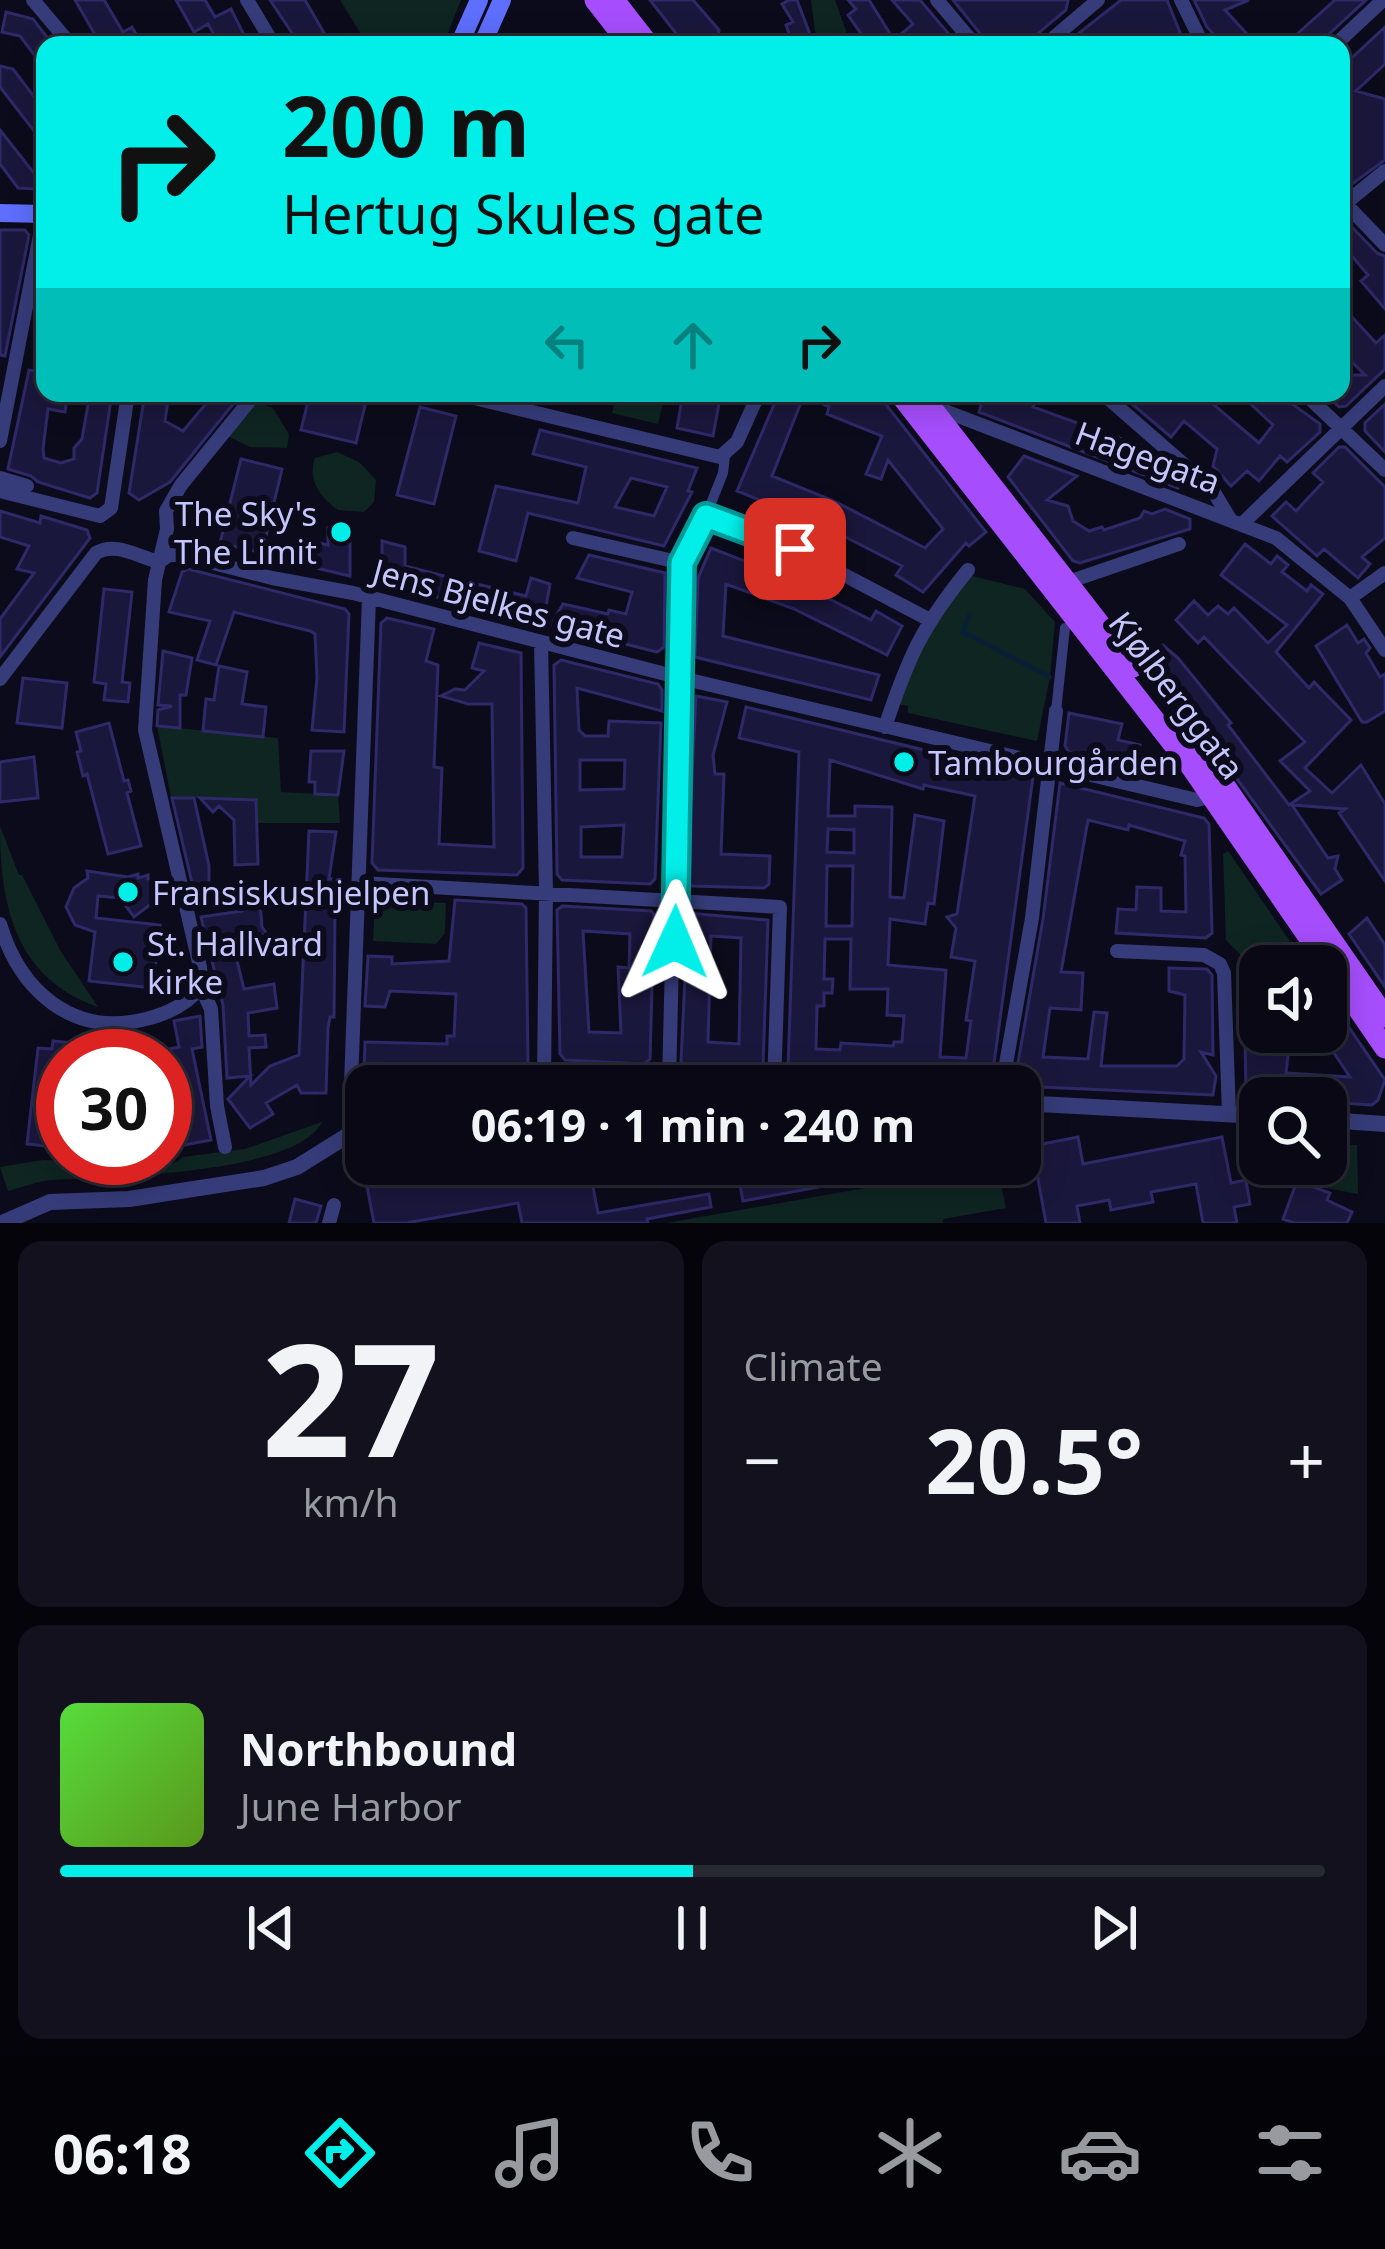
<!DOCTYPE html>
<meta charset="utf-8">
<style>
:root{--surface:#090814;--page:#12111d;--text:#f1f3f6;--muted:#999aa0;--line:#292934;--accent:#02eee8}
body{margin:0;font-family:"Noto Sans",sans-serif;background:var(--page);color:var(--text);height:100vh;display:flex;flex-direction:column;font-size:45px;white-space:nowrap}
*{box-sizing:border-box;margin:0}
p{font-size:39px;color:var(--muted)}
.icon{flex:none;width:66px;height:66px;fill:none;stroke:currentColor;stroke-width:2;stroke-linecap:round;stroke-linejoin:round}
.map{position:relative;height:1223px;overflow:hidden}
.sheet{display:flex;flex-direction:column;gap:18px;padding:18px;background:#05040b;flex:1}
.sheet>*{flex:none}
.top-card{position:absolute;left:36px;top:36px;width:1314px;height:366px;border-radius:24px;box-shadow:0 6px 30px #0003,0 0 0 3px var(--line);background:#02eee8;color:#111;overflow:hidden}
.tools{position:absolute;left:1239px;top:945px;display:grid;gap:24px}
.tools a{display:grid;place-items:center;width:108px;height:108px;border-radius:24px;background:var(--surface);box-shadow:0 6px 30px #0003,0 0 0 3px var(--line);font-size:60px}
.speed{position:absolute;left:36px;top:1029px;display:flex;gap:24px;font-size:60px;font-weight:700;text-align:center}
.speed>*{display:grid;place-content:center;width:156px;height:156px;border-radius:50%;background:var(--surface);box-shadow:0 6px 30px #0003,0 0 0 3px var(--line);line-height:1}
.speed .limit{border:18px solid #d22;background:#fff;color:#111}
.pin{position:absolute;display:grid;place-items:center;width:102px;height:102px;color:#fff;margin:-51px;border-radius:24px;box-shadow:0 6px 18px #0006}
.me{position:absolute;width:132px;margin:-66px;rotate:1deg;stroke-linejoin:round;filter:drop-shadow(0 0 9px #0008)}
.turn{display:flex;align-items:center;gap:42px;height:252px;padding:0 48px;font-size:54px}
.turn .icon{width:156px;height:156px;stroke-width:2.5}
.turn b{display:block;font-size:84px;line-height:102px}
.lanes{display:flex;align-items:center;height:114px;padding:0 48px;background:#0003;justify-content:center;gap:60px;direction:ltr}
.lanes .off{opacity:.35}
.big{font-size:90px;font-weight:700;line-height:1.1}
.sheet .tile{flex:1;display:flex;flex-direction:column;justify-content:center;gap:18px;min-width:0;padding:0 42px;border-radius:24px;background:var(--page)}
.sheet .dial{align-items:center;gap:0}
.dial b{font-size:156px;line-height:1}
.song{display:flex;align-items:center;gap:36px}
.cover{width:144px;height:144px;border-radius:18px;background:linear-gradient(135deg,hsl(110 70% 55%),hsl(90 70% 35%))}
.played{height:12px;border-radius:6px;background:linear-gradient(90deg,var(--accent) 50%,var(--line) 50%)}
.keys{display:flex;justify-content:space-around;direction:ltr}
.heat{display:flex;justify-content:space-between;align-items:center;font-size:66px;direction:ltr}
.sheet .tiles{flex:1;display:grid;gap:18px;grid-template-columns:1fr 1fr}
.tile:last-child{grid-column:span 2}
.trip{position:absolute;left:345px;top:1065px;width:696px;height:120px;border-radius:24px;background:var(--surface);box-shadow:0 6px 30px #0003,0 0 0 3px var(--line);font-weight:700;line-height:120px;text-align:center}
.tab-bar{display:flex;height:192px;justify-content:space-around;align-items:center;background:#040308;color:var(--muted)}
.tab-bar .icon{width:84px;height:84px}
.tab-bar .on{color:var(--accent)}
.tab-bar b{font-size:54px;color:var(--text)}
.map>svg:first-child{display:block}
.green{fill:#0e2521}
.lines{fill:none;stroke-linecap:round;stroke-linejoin:round}
.stream{stroke:#091f37;stroke-width:4.5}
.building{fill:#1a173c;stroke:#2e2968;stroke-width:3;fill-rule:evenodd}
.pedestrian{stroke:#363c7a;stroke-width:10}
.minor{stroke:#363c7a;stroke-width:14}
.tertiary{stroke:#363c7a;stroke-width:16}
.secondary{stroke:#5e6efd;stroke-width:18}
.primary{stroke:#a64efd;stroke-width:21}
.route-casing{stroke:#019b97;stroke-width:30}
.route{stroke:#02eee8;stroke-width:21}
.poi-dot{fill:#02eee8;stroke:#0c0b1b;stroke-width:4.5}
.labels{text-anchor:middle;dominant-baseline:central;stroke-width:12;stroke-linejoin:round;paint-order:stroke}
.street-label{font-size:33px;fill:#c6c6fe;stroke:#0c0b1b}
.poi-label{font-size:33px;fill:#c6c6fe;stroke:#0c0b1b;text-anchor:start}
</style>
<div class="map">
<svg width="1385" height="1223" viewBox="0 0 1385 1223">
<rect width="100%" height="100%" fill="#0c0b1b"/>
<path class="green" d="M340,0H461L443,45H368Z
M811,0H835L851,45H822L815,31Z
M617,393H665L658,424L612,413Z
M256,402L273,408L289,434L287,448L250,447L228,436Z
M337,452L359,462L376,480L374,502L364,512L338,510C321,498 307,480 315,458Z
M972,576L1025,589L1055,622L1050,677L1037,741L908,713V706L898,704L933,623Z
M157,726L278,738L281,792L338,795L340,823H257L256,800L171,797Z
M0,826L19,875H22L60,950L98,1007C15,978 0,905 0,826Z
M1228,851L1307,966L1244,965L1240,954L1226,940L1223,854Z
M375,900L446,903L445,933L436,944L373,941Z
M164,1042L185,1146L165,1147V1056H86L87,1045L123,1049Z
M322,1122C295,1175 109,1176 53,1180C38,1181 23,1187 8,1191L0,1167L43,1160L100,1162L106,1170C133,1163 161,1176 183,1157L245,1149Z
M1326,1144L1357,1145L1358,1194L1260,1176L1261,1164H1326Z
M899,1164H997L1006,1208L943,1219V1223H667L899,1182Z"/>
<g class="lines">
<path class="stream" d="M969,615L963,632L1050,677"/>
</g>
<path class="building" d="M75,0H104L123,32L132,27L142,45H101L109,40L101,45Z
M176,0H205L215,17L231,9L249,45H220L208,24L194,32Z
M270,0H305L331,45H300Z
M650,0H693L719,30L717,45H685Z
M789,0H797L814,45H793L786,25L793,22L782,4Z
M848,0H869L894,40L913,24L892,0H920L958,45H869L848,15L856,9Z
M953,0H1068L1066,10L1024,45H998L991,37L986,41Z
M1121,0H1167L1183,40L1176,45H1064Z
M1194,0H1249L1225,10L1257,45H1223L1207,27Z
M1335,0H1366L1317,45H1285Z
M6,12L33,19L53,45H45V69L20,36L2,32Z
M1385,27V64L1356,91L1385,99V160L1352,184L1341,183V68Z
M0,66L13,69L45,111V145L0,87Z
M0,130L37,177V189L18,188L0,164Z
M1348,223L1377,253L1385,256V309L1361,281L1368,275L1341,243V229Z
M0,230H25L29,235L5,356L0,355Z
M1341,305L1376,343L1385,335V369L1346,406L1339,407L1324,393H1341V375H1365L1341,351V343L1350,334L1341,325Z
M29,370L45,373V393H68L65,412L48,409L43,449L44,458L61,463L74,459V448L82,439L90,393H112L97,493L90,498L38,482L31,476L8,469Z
M145,393H169L165,421L183,431L215,393H242L170,482L139,500L129,493Z
M310,393H368L356,443L301,430Z
M683,393H721L713,436L677,428Z
M779,393H861L884,402L986,532L969,546L966,543L923,592L896,575L902,566L822,525L737,491ZM804,395L829,407L827,414L882,436L866,474L881,479L888,460L943,529L925,548L834,501L772,476Z
M971,393H1012L1036,402L1033,407L1147,448L1185,482L1178,488L979,412L982,402Z
M1119,393H1200L1259,443L1273,425L1239,393H1277L1320,424V432L1287,462L1280,456L1259,481L1247,471L1231,486L1213,466L1217,449L1184,421L1171,437Z
M1385,404V452L1365,431V423Z
M420,407L456,416L434,504L397,495Z
M540,430L697,468L688,491L692,492L664,546L528,513L516,561L479,551L496,486L578,503L586,467L533,454ZM631,478L667,487L654,516L615,507Z
M1339,447H1345L1385,487V538L1362,557L1370,564L1358,578L1324,549L1317,556L1272,516L1286,502L1296,511L1323,482L1313,473Z
M1024,456L1077,476L1047,500L1068,506L1073,521L1089,531L1102,527L1104,530L1140,518L1144,511L1152,514L1165,509L1190,519V529L1080,563L1073,561L1008,477Z
M241,459L282,469L262,553L220,543Z
M0,511L40,523L41,516L87,530L90,538L0,657V619L34,573L17,569L29,546L0,537Z
M328,528L350,533V576L299,564L306,540L328,545Z
M382,541L405,547V566L456,579L526,596L531,578L550,584L543,624L382,583Z
M1245,544L1271,564L1277,556L1288,565L1282,572L1307,591L1311,585L1323,594L1276,652L1309,688L1314,682L1351,720L1305,768L1332,793L1361,765L1385,804V881L1339,813L1345,809L1292,805L1328,858L1338,856L1335,869L1342,880L1321,894L1153,664L1163,645L1178,658L1231,723L1228,725L1289,805L1310,791L1280,761L1305,742L1204,637L1198,643L1176,620L1194,601L1208,615L1218,606L1228,614L1234,608L1268,643L1287,625L1221,575Z
M711,548L786,577L871,620L876,611L902,626L887,655L794,609L726,584L723,636L879,675L871,700L695,657L698,578Z
M589,555L665,573L664,647L657,652L551,625L563,604L608,614L609,610L626,614L632,592L577,578Z
M188,569L345,609L349,614L344,732L312,730L317,678L315,634L310,631L234,612L216,665L197,660L210,621L169,612L182,572Z
M104,589L132,592L122,682L130,683L128,702L104,700L106,684L94,682Z
M387,618L434,629L426,661L438,665L434,767L442,768L439,844L494,847L492,704H468L441,696L455,689L465,690L484,671L472,668L479,643L521,653L523,868L517,875L378,870L372,863L381,623Z
M1347,625L1358,643L1364,639L1370,648L1366,653L1380,677L1385,674V711L1367,722H1362L1316,646Z
M163,651L192,658L186,695H180V728L157,726L158,710L172,706L158,705Z
M561,660L658,684L662,690V711L577,688L579,730L585,736H608L609,721L661,723L655,879L650,884L562,880L557,874L554,665ZM580,760H625L624,789L580,790ZM624,825L622,857H581V827Z
M219,666L247,672L242,704L266,707L263,737L203,731L206,699L214,700Z
M23,678L67,683L62,728L17,723Z
M696,696L727,702L713,755L715,774H724L721,854L770,856L769,884L764,888L692,886L687,881Z
M746,707L953,757L984,769L985,765L1033,777L995,1056L991,1079L985,1084L794,1074L788,1068L799,752L739,738ZM830,760L923,789L924,785L975,796L957,914L947,917L956,928L951,957L975,961L966,1020L971,1021L966,1058L940,1057L946,970L888,965L890,919L925,924L928,903L934,904L944,821L915,815L904,898L890,897L892,807L855,806V816H828ZM828,829L854,830V853L827,852ZM827,866H853L852,926H826ZM825,939H851L850,989H888L887,1015L904,1016L902,1042H894L893,1046L841,1043L840,1050L816,1049L817,1006H824V993H832L833,979H824Z
M1069,713L1122,724L1118,740L1140,745L1137,769L1069,752L1065,746Z
M109,723L124,781L128,780L131,791L127,793L141,846L108,854L87,774L83,776L77,752L81,751L76,732Z
M311,751H344L338,795L315,794V782H309Z
M34,757L38,798L0,802V762Z
M1060,783L1204,818L1209,824L1212,933L1206,938L1116,933L1118,909L1136,910L1137,887L1161,888V911L1186,912L1185,856L1181,855L1185,841L1129,825L1128,830L1088,820L1061,972L1083,973L1081,1010L1050,1008L1043,1057L1088,1059L1094,1012L1107,1013L1101,1066H1177L1184,1059L1185,995L1169,991V968L1207,969L1212,975L1213,1055L1201,1052L1216,1076L1213,1095L1020,1086L1015,1080L1043,919Z
M172,798H194L209,866V885L193,887Z
M200,798L256,800L258,864L235,865L234,820L219,806L213,812Z
M309,831L336,832L329,879H340L338,911H335L334,1017H330L328,1028L326,1093H301L297,1085L266,1103L273,1114L250,1128L228,1099L250,1076L227,1078L223,1005L201,917L242,911L241,903L260,902L262,927L267,934L232,940L244,989L274,984L277,1008L248,1013L249,1036L265,1035L266,1047L249,1048L251,1085L270,1066L299,1055Z
M87,871L128,877L138,874V878L148,875V879L159,880L160,890L155,901L134,917L120,898L98,896L96,918L160,925L153,988L89,981L95,932L75,925L66,907L74,888L88,878Z
M455,900L522,904L526,908L528,1065L510,1073L397,1070V1079L379,1082V1070L364,1069L365,1042L447,1044V1036H454L456,994L390,991L385,1007L365,1006L368,956L392,957V964L449,961Z
M562,906L651,911L654,914L650,1059L644,1064L565,1060L560,1054L557,910ZM583,931L630,934L629,968L618,967L621,1033L589,1032Z
M688,913L768,920L763,1067L758,1072L686,1067L681,1062ZM711,936L741,938L739,1044L708,1042Z
M1367,918L1385,945V987L1349,934Z
M1249,972H1260V1032H1270V1047H1289L1286,1073L1350,1077L1320,1032H1326V994L1385,1080L1378,1100L1372,1105L1326,1102V1098L1251,1099L1246,1093L1244,977Z
M200,1016L202,1047L192,1049L211,1140L184,1145L165,1050L179,1047L174,1021Z
M53,1041L75,1043L73,1055L63,1056L54,1147L27,1144L38,1048L52,1049Z
M1078,1137L1083,1164L1222,1137L1231,1183L1246,1180L1250,1204L1234,1207L1237,1223H1203L1196,1184L1151,1192L1153,1202L1111,1210L1109,1200L1077,1206L1080,1223H1046L1032,1146Z
M434,1164H686L687,1170L593,1187L598,1213L709,1194L711,1207L647,1219L648,1223H522L518,1203L406,1223H374L366,1181Z
M736,1164H864L867,1178L743,1201Z
M1297,1181L1330,1193L1327,1200L1352,1212L1347,1223H1294L1283,1219Z
M295,1199L321,1206L316,1223H289Z"/>
<g class="lines">
<path class="pedestrian" d="M706,516L723,473L725,456
M1056,711L1065,628"/>
<path class="minor" d="M33,0L71,45
M247,0L274,45
M937,0L975,45
M1181,0L1203,45
M1045,45L1098,0
M1335,45L1383,0
M1341,199L1385,245
M1341,207L1385,171
M453,393L720,457L737,442L759,393
M1102,393L1212,489L1230,519
M1304,393L1385,470
M937,408L1276,538L1350,598L1385,650
M0,441L44,214
M0,478L27,486
M0,491L100,516L111,508L128,393
M1243,523L1385,386
M573,538L682,563
M1068,582L1179,544
M1350,598L1385,573
M541,642L546,891L544,1080
M0,679L96,553C116,541 138,557 159,562L169,555H182L272,578L353,593L677,677L1197,800L1218,795
M885,727C908,658 922,626 968,570
M360,883L780,907L774,1086
M0,924C20,991 73,1038 146,1019C167,1014 187,1004 201,987
M1117,951L1204,955L1220,964L1224,973L1229,1114
M669,1081L682,563L706,516L795,549L928,619
M1002,1086L1032,918L1056,711
M357,1128L350,1111L369,598
M225,1147L217,1106L211,1009L201,987L200,967L145,730L155,580L167,529L166,511L181,485L256,393
M329,1223L334,1205"/>
<path class="tertiary" d="M520,1086L575,1076L739,1086
M1020,1103L1260,1116
M1326,1120L1385,1124
M2,1223L50,1202L129,1199L264,1178L297,1167L366,1124"/>
<path class="secondary" d="M459,45L479,0
M482,45L502,0
M0,213L45,214"/>
<path class="primary" d="M595,0L630,45
M614,0L649,45
M899,393L1192,768L1385,1048
M920,393L1133,667
M1178,725L1227,789L1385,1017"/>
</g>
<g class="lines">
<g class="route-casing">
<path id="route" d="M675,942L682,563L706,516L795,549"/>
</g>
<use href="#route" class="route"/>
</g>
<g class="poi-dot">
<circle cx="341" cy="532" r="12"/>
<circle cx="904" cy="762" r="12"/>
<circle cx="128" cy="892" r="12"/>
<circle cx="123" cy="962" r="12"/>
</g>
<g class="labels">
<g class="street-label">
<text transform="translate(1148 457) rotate(20)">Hagegata</text>
<text transform="translate(499 603) rotate(15)">Jens Bjelkes gate</text>
<text transform="translate(1177 695) rotate(53)">Kjølberggata</text>
</g>
<g class="poi-label">
<text x="317" y="513" text-anchor="end">The Sky's<tspan x="317" dy="38">The Limit</tspan></text>
<text x="928" y="762">Tambourgården</text>
<text x="152" y="892">Fransiskushjelpen</text>
<text x="147" y="943">St. Hallvard<tspan x="147" dy="38">kirke</tspan></text>
</g>
</g>
</svg>
<div class="tools">
<a><svg class="icon" aria-label="sound" viewBox="0 0 24 24"><path d="M4 9h4l5-4v14l-5-4H4zM17 9q2 3 0 6"/></svg></a>
<a><svg class="icon" aria-label="search" viewBox="0 0 24 24"><circle cx="10" cy="10" r="6"/><path d="M15 15l6 6"/></svg></a>
</div>
<div class="speed"><div class="limit">30</div></div>
<div class="pin" style="left:795px;top:549px;background:#d93025"><svg class="icon" aria-label="arrive" viewBox="0 0 24 24"><path d="M6 21V4h12l-3 4 3 4H6"/></svg></div>
<svg class="me" style="left:675px;top:942px" viewBox="-20 -20 40 40"><path d="M0-17L14 15 0 8-14 15z" fill="#02eee8" stroke="#fff" stroke-width="4"/></svg>
<div class="trip">06:19 · 1 min · 240 m</div>
<div class="top-card">
<div class="turn"><svg class="icon" aria-label="right" viewBox="0 0 24 24"><path d="M7 20v-9h11M14 6l5 5-5 5"/></svg><div><b>200 m</b>Hertug Skules gate</div></div>
<div class="lanes"><svg class="icon off" aria-label="left" viewBox="0 0 24 24"><path d="M17 20v-9H6M10 6l-5 5 5 5"/></svg><svg class="icon off" aria-label="ahead" viewBox="0 0 24 24"><path d="M12 20V5M6 11l6-6 6 6"/></svg><svg class="icon" aria-label="right" viewBox="0 0 24 24"><path d="M7 20v-9h11M14 6l5 5-5 5"/></svg></div>
</div>
</div>
<section class="sheet">
<div class="tiles">
<div class="tile dial"><b>27</b><p>km/h</p></div>
<div class="tile"><p>Climate</p>
<div class="heat"><a>−</a><b class="big">20.5°</b><a>+</a></div>
</div>
<div class="tile">
<div class="song"><i class="cover"></i><div><b>Northbound</b><p>June Harbor</p></div></div>
<div class="played"></div>
<div class="keys"><svg class="icon" aria-label="previous" viewBox="0 0 24 24"><path d="M18 5L8 12l10 7zM5 5v14"/></svg><svg class="icon" aria-label="pause" viewBox="0 0 24 24"><path d="M8 5v14M16 5v14"/></svg><svg class="icon" aria-label="next" viewBox="0 0 24 24"><path d="M6 5l10 7-10 7zM19 5v14"/></svg></div>
</div>
</div>
</section>
<nav class="tab-bar">
<b>06:18</b>
<svg class="icon on" aria-label="directions" viewBox="0 0 24 24"><path d="M12 3l9 9-9 9-9-9zM9 14v-3h6M13 9l2 2-2 2"/></svg>
<svg class="icon" aria-label="music" viewBox="0 0 24 24"><path d="M9 18V5l10-2v13"/><circle cx="6" cy="18" r="3"/><circle cx="16" cy="16" r="3"/></svg>
<svg class="icon" aria-label="phone" viewBox="0 0 24 24"><path d="M5 4h4l2 5-3 2q2 4 5 5l2-3 5 2v4C11 20 4 13 5 4z"/></svg>
<svg class="icon" aria-label="climate" viewBox="0 0 24 24"><path d="M12 3v18M4 7l16 10M4 17L20 7"/></svg>
<svg class="icon" aria-label="car" viewBox="0 0 24 24"><path d="M5 17H2v-5l4-1 3-4h7l3 4 3 1v5h-3M9 17h6M6 11h13"/><circle cx="7" cy="17" r="2"/><circle cx="17" cy="17" r="2"/></svg>
<svg class="icon" aria-label="filters" viewBox="0 0 24 24"><path d="M4 7h16M4 17h16"/><circle cx="9" cy="7" r="2"/><circle cx="15" cy="17" r="2"/></svg>
</nav>
